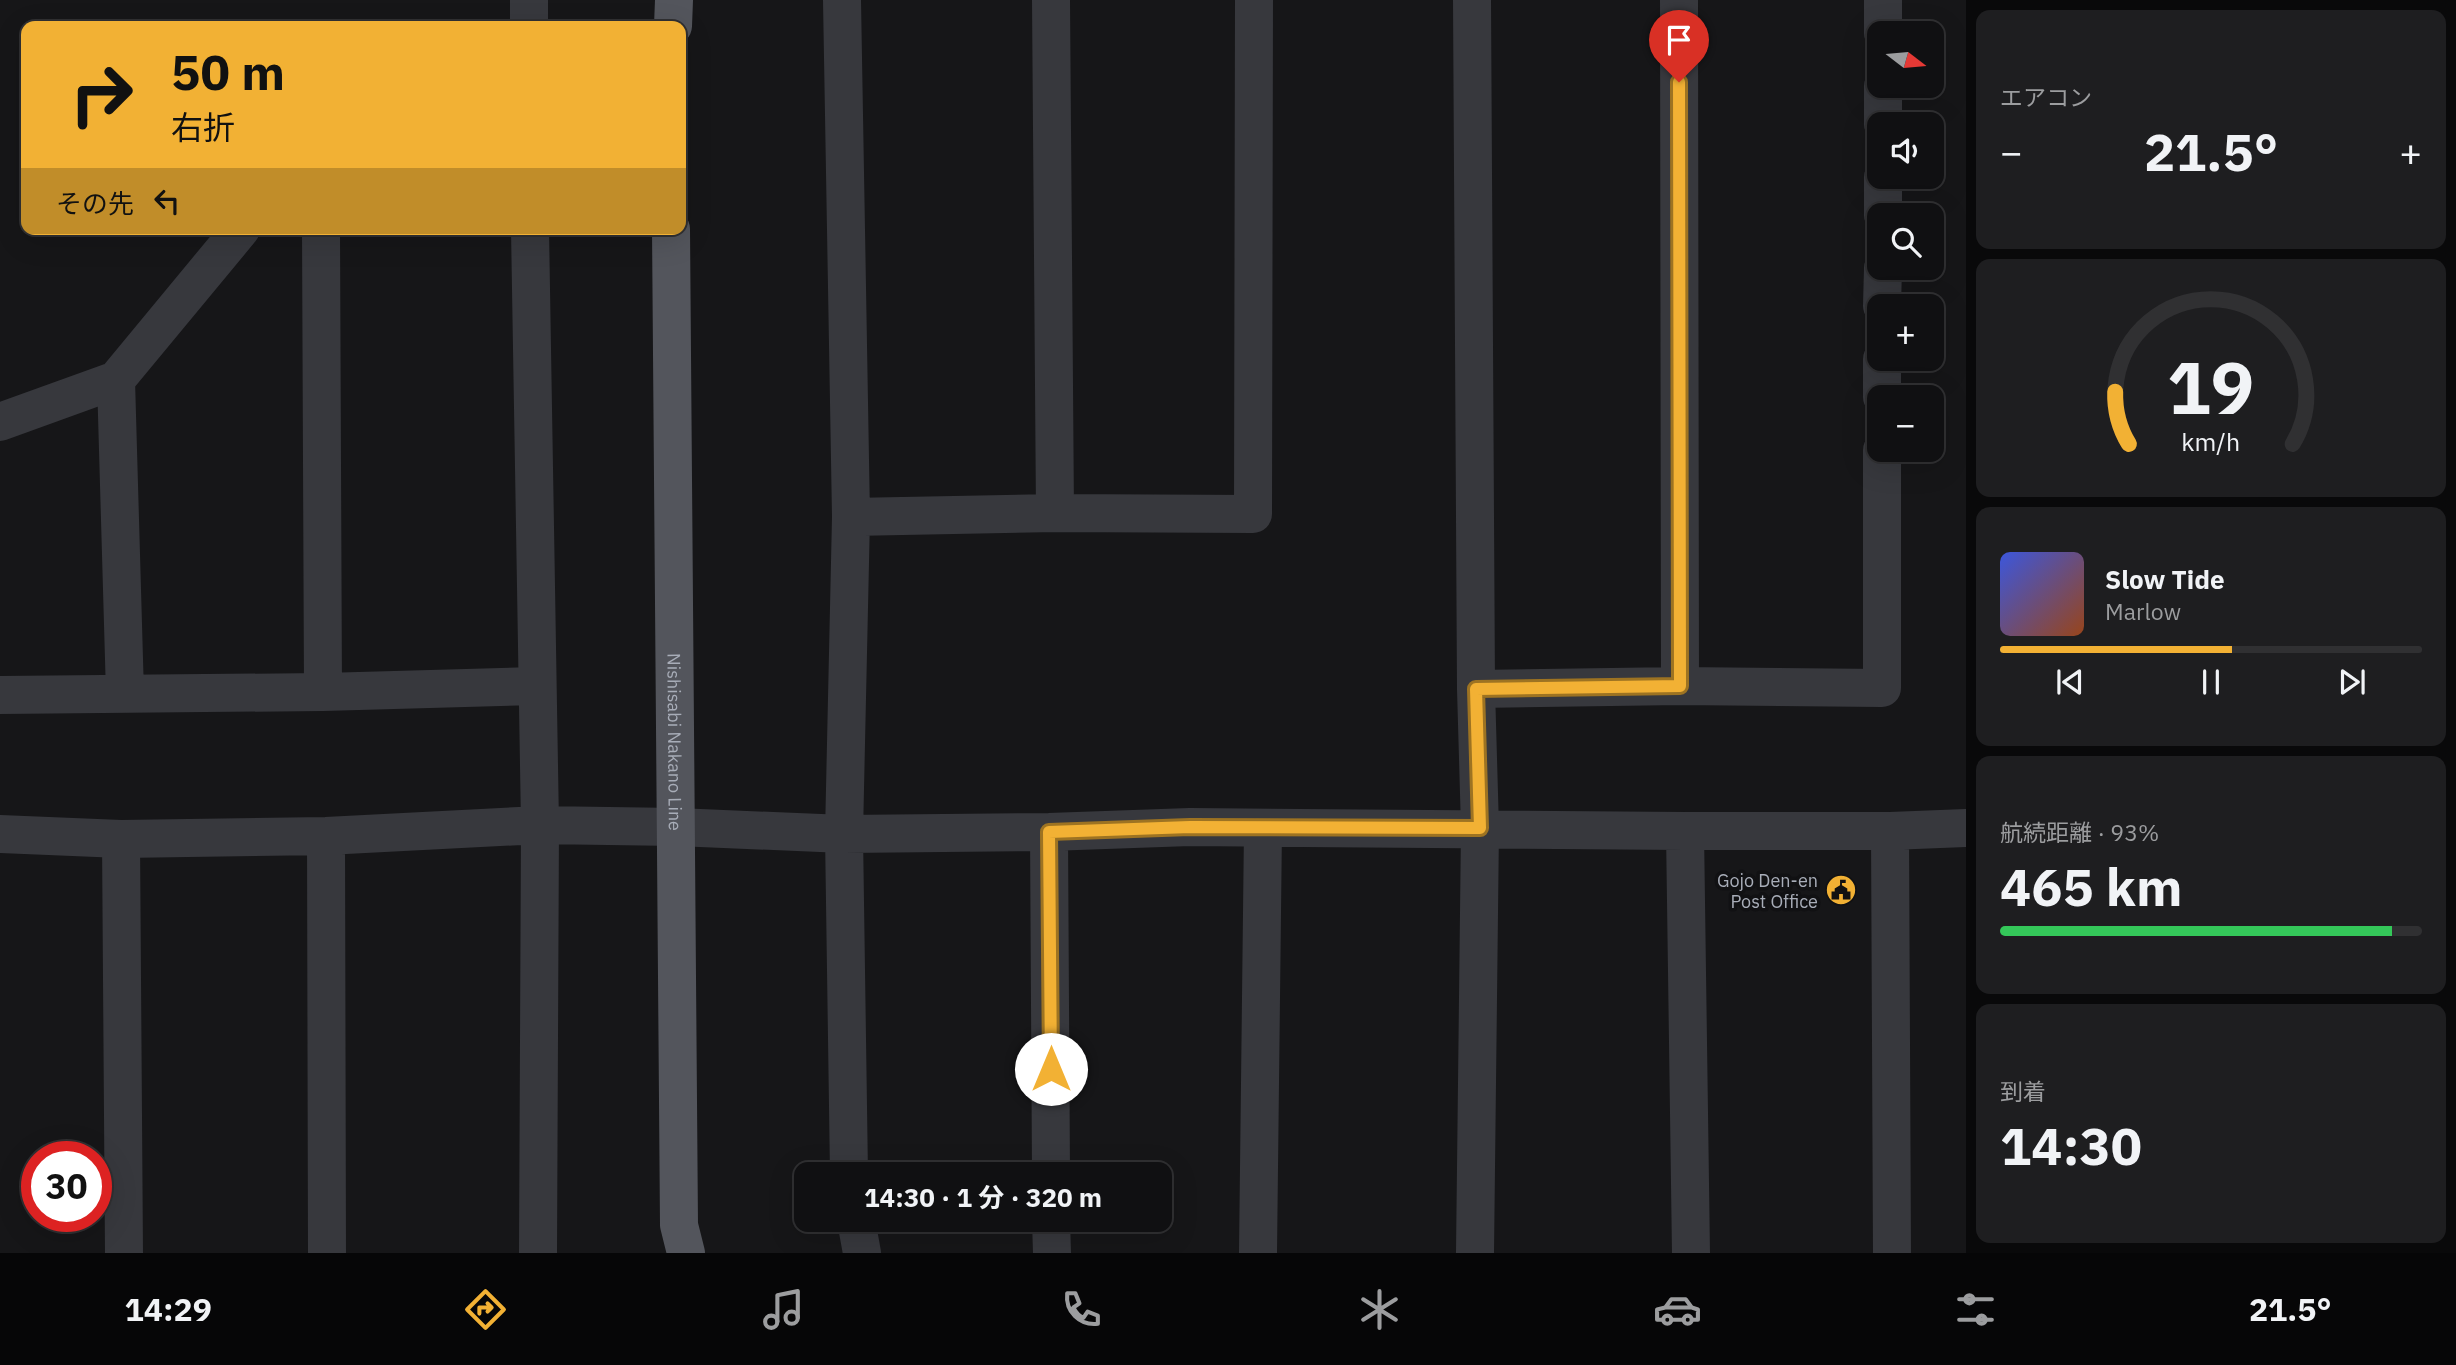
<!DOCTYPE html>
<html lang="ja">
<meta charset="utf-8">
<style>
:root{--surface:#101012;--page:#1e1e20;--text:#f1f3f6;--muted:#9c9d9f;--line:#303032;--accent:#f2b134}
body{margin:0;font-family:"IBM Plex Sans","Noto Sans JP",sans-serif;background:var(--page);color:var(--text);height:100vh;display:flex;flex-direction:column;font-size:26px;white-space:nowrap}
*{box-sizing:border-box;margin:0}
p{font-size:23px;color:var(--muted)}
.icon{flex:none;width:38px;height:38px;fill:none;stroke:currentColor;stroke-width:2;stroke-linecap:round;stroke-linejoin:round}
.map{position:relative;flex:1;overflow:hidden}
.drawer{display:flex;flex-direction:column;gap:10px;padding:10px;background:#09090a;width:490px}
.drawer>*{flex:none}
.guide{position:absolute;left:21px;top:21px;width:665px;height:214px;border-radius:14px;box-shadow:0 7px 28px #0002,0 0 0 2px var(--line);background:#f2b134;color:#111;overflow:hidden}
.needle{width:46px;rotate:106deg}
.tools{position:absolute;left:1867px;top:21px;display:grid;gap:14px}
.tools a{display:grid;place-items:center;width:77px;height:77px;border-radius:14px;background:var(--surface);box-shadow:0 7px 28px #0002,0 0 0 2px var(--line);font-size:35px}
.speed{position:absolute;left:21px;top:1141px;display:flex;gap:14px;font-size:35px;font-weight:700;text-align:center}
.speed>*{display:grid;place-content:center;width:91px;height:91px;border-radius:50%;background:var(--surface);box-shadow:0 7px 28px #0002,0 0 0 2px var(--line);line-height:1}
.speed .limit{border:10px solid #d22;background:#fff;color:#111}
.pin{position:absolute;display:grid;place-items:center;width:60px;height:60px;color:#fff;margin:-72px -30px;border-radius:50% 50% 50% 0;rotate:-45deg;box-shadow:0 0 7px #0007}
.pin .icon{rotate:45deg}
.me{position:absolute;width:77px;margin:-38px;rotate:0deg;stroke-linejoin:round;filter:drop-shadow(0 0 5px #0008)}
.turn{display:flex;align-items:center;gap:24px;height:147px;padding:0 35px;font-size:32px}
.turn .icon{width:91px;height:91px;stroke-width:2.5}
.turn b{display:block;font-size:49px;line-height:60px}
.then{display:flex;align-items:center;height:66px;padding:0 35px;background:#0003;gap:14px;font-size:26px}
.big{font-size:52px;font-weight:700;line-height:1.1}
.drawer .card{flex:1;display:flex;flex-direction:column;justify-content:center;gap:10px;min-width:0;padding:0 24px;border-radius:14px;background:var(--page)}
.drawer .dial{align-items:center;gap:0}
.dial svg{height:182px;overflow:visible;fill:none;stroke:var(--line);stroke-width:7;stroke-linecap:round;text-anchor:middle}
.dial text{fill:var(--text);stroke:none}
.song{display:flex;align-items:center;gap:21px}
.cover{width:84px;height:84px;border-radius:10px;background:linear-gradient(135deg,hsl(230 70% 55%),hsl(20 70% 35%))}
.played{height:7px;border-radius:4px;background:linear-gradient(90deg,var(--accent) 55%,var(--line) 55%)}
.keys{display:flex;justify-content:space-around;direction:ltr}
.heat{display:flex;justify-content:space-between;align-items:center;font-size:38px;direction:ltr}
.charge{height:10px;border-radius:5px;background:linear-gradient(90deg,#34c759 93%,var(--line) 0)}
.trip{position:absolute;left:794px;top:1162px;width:378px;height:70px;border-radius:14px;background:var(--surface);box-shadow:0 7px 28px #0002,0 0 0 2px var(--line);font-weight:700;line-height:70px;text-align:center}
.dock{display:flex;height:112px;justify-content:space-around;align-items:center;background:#060607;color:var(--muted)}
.dock .icon{width:49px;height:49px}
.dock .on{color:var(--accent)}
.dock b{font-size:32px;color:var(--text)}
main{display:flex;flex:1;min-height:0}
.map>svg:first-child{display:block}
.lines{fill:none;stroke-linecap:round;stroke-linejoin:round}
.minor{stroke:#37383d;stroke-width:38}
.major{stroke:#53555c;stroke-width:38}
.route-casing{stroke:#9d7322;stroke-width:18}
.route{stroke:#f2b134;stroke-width:12}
.labels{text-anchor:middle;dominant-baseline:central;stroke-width:7;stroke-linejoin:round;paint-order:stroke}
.street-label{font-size:18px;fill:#a8adb8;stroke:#111113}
.poi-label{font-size:18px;fill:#a8adb8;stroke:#111113;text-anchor:end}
</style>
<main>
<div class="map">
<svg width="1966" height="1253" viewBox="0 0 1966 1253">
<rect width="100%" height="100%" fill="#161618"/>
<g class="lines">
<path class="minor" d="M529,0V26
M842,0L851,517L844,834L849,1174
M1051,0L1055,513
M1472,0L1476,689L1480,828L1475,1253
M1679,0L1680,686
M1883,33V0
M1883,124V86
M1883,215V177
M321,229L323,692
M530,229L540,825L538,1253
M1882,306L1883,268
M116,380L125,694
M1882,397V359
M0,422L116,380L241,229
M851,517L1055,513L1253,514L1254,0
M1476,689L1680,686L1882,688V450
M0,695L323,692L536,686
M1685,831L1691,1253
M1890,831L1892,1253
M1049,832L1051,1174
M0,834L121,839L326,836L540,825L677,827L844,834L1049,832L1190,827L1685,831H1890L1966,828
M326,836L327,1253
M121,839L124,1253
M856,1220L862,1253
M1051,1220L1052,1253
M1258,1253L1263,828"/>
<g class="major">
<path d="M673,26L674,0"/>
<path id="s1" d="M671,229L679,1225L686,1253"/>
</g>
</g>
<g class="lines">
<g class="route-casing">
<path id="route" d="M1051,1069L1049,832L1190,827L1480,828L1476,689L1680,686L1679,82"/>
</g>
<use href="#route" class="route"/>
</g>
<defs>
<g id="civic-disc" transform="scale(1.575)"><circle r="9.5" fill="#f2b134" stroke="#111113"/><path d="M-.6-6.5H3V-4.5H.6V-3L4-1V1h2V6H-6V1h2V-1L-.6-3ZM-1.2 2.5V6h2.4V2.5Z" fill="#111"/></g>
</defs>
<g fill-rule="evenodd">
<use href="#civic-disc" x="1841" y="890"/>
</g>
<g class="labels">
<g class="street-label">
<text stroke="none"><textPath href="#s1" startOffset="513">Nishisabi Nakano Line</textPath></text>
</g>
<g class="poi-label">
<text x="1818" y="880">Gojo Den-en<tspan x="1818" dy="21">Post Office</tspan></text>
</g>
</g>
</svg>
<div class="tools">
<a><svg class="needle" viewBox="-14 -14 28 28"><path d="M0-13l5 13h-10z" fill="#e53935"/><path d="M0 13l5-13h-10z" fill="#9c9d9f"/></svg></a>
<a><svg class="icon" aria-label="sound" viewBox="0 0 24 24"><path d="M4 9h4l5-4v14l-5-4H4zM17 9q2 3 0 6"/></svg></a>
<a><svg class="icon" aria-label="search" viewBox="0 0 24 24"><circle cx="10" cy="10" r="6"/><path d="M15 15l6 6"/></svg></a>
<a>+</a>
<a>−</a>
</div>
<div class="speed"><div class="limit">30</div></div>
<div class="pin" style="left:1679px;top:82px;background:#d93025"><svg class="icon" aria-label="arrive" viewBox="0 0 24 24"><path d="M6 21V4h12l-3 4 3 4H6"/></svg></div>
<svg class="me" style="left:1051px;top:1069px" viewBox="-20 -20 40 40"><circle r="19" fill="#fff"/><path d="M0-13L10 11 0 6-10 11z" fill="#f2b134"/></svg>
<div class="trip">14:30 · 1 分 · 320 m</div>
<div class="guide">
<div class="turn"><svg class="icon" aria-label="right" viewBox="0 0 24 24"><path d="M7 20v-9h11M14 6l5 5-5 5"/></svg><div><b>50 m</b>右折</div></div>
<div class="then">その先<svg class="icon" aria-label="left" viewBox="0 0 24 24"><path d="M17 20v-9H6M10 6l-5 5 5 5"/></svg></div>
</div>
</div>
<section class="drawer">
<div class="card"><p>エアコン</p>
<div class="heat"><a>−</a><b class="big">21.5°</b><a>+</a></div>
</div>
<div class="card dial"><svg viewBox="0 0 100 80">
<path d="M14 69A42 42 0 1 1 86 69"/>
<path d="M14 69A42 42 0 0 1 8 46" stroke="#f2b134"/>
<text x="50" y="56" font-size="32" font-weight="700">19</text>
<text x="50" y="72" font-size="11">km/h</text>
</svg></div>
<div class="card">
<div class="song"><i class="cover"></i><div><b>Slow Tide</b><p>Marlow</p></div></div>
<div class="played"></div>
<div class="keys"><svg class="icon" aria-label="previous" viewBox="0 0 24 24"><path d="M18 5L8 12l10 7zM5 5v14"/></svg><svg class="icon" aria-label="pause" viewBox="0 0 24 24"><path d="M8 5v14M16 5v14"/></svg><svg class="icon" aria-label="next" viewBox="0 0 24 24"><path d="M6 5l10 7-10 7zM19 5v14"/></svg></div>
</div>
<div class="card"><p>航続距離 · 93%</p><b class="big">465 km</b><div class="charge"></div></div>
<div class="card"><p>到着</p><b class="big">14:30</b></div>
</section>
</main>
<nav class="dock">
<b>14:29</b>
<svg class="icon on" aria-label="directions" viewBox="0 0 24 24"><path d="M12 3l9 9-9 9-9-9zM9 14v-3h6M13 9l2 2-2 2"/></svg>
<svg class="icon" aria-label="music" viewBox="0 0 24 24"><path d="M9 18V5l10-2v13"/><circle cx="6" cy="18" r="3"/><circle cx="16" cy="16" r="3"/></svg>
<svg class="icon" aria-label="phone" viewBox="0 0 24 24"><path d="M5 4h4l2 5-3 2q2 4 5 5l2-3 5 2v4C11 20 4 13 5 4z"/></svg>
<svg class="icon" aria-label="climate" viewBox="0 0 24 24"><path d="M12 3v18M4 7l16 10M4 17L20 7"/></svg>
<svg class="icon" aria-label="car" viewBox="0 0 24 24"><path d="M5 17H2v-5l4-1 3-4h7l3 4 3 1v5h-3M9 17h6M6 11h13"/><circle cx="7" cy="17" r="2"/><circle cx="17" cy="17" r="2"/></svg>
<svg class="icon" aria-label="filters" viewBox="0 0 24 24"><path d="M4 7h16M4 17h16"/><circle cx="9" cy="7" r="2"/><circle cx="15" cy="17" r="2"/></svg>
<b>21.5°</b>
</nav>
